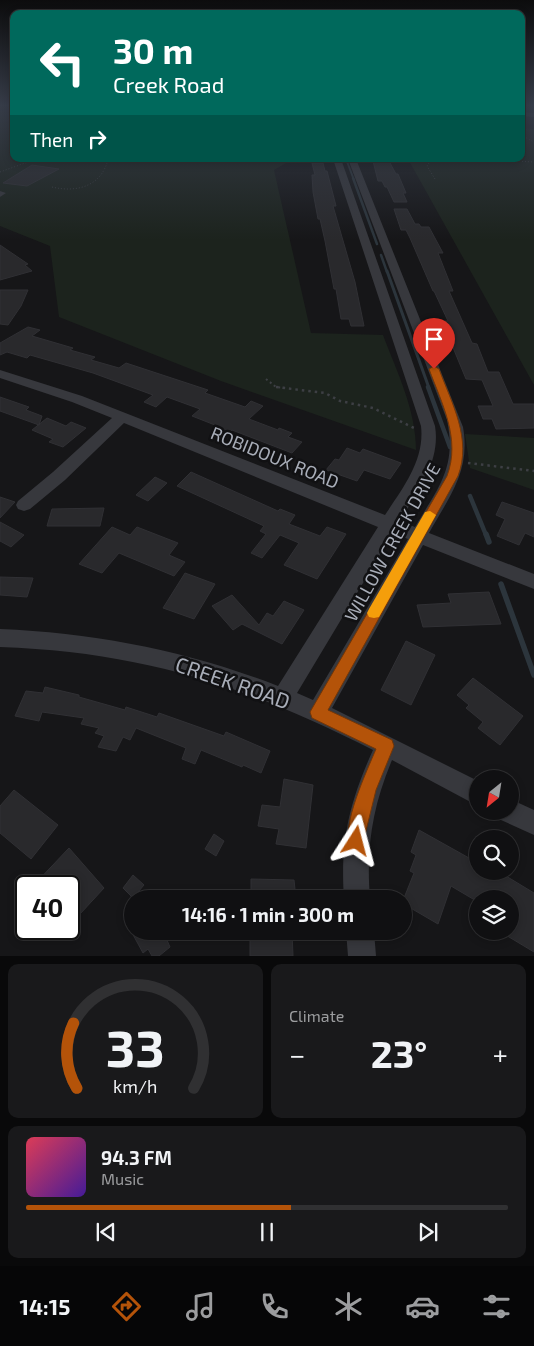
<!DOCTYPE html>
<meta charset="utf-8">
<style>
:root{--surface:#101012;--page:#19191b;--text:#f1f3f6;--muted:#9c9d9f;--line:#303032;--accent:#b45309}
body{margin:0;font-family:"Exo 2",sans-serif;background:var(--page);color:var(--text);height:100vh;display:flex;flex-direction:column;font-size:19px;white-space:nowrap}
*{box-sizing:border-box;margin:0}
p{font-size:16px;color:var(--muted)}
.icon{flex:none;width:28px;height:28px;fill:none;stroke:currentColor;stroke-width:2;stroke-linecap:round;stroke-linejoin:round}
.map{position:relative;height:956px;overflow:hidden}
.details{display:flex;flex-direction:column;gap:8px;padding:8px;background:#09090a;flex:1}
.details>*{flex:none}
.banner{position:absolute;left:10px;top:10px;width:515px;height:152px;border-radius:10px;box-shadow:0 2px 8px #0003,0 0 0 1px var(--line);background:#00695c;color:#fff;overflow:hidden}
.needle{width:32px;rotate:210deg}
.buttons{position:absolute;left:469px;top:770px;display:grid;gap:10px}
.buttons a{display:grid;place-items:center;width:50px;height:50px;border-radius:50%;background:var(--surface);box-shadow:0 2px 8px #0003,0 0 0 1px var(--line);font-size:25px}
.speed{position:absolute;left:15px;top:875px;display:flex;gap:10px;font-size:25px;font-weight:700;text-align:center}
.speed>*{display:grid;place-content:center;width:65px;height:65px;border-radius:50%;background:var(--surface);box-shadow:0 2px 8px #0003,0 0 0 1px var(--line);line-height:1}
.speed .limit{border:2px solid #111;border-radius:8px;background:#fff;color:#111}
.pin{position:absolute;display:grid;place-items:center;width:42px;height:42px;color:#fff;margin:-51px -21px;border-radius:50% 50% 50% 0;rotate:-45deg;box-shadow:0 0 5px #0007}
.pin .icon{rotate:45deg}
.me{position:absolute;width:55px;margin:-28px;rotate:9deg;stroke-linejoin:round;filter:drop-shadow(0 0 4px #0008)}
.turn{display:flex;align-items:center;gap:18px;height:105px;padding:0 20px;font-size:22px}
.turn .icon{width:65px;height:65px;stroke-width:2.5}
.turn b{display:block;font-size:35px;line-height:42px}
.then{display:flex;align-items:center;height:48px;padding:0 20px;background:#0003;gap:10px;font-size:19px}
.big{font-size:38px;font-weight:700;line-height:1.1}
.details .tile{flex:1;display:flex;flex-direction:column;justify-content:center;gap:8px;min-width:0;padding:0 18px;border-radius:10px;background:var(--page)}
.details .dial{align-items:center;gap:0}
.dial svg{height:130px;overflow:visible;fill:none;stroke:var(--line);stroke-width:7;stroke-linecap:round;text-anchor:middle}
.dial text{fill:var(--text);stroke:none}
.song{display:flex;align-items:center;gap:15px}
.cover{width:60px;height:60px;border-radius:8px;background:linear-gradient(135deg,hsl(350 70% 55%),hsl(260 70% 35%))}
.played{height:5px;border-radius:2px;background:linear-gradient(90deg,var(--accent) 55%,var(--line) 55%)}
.keys{display:flex;justify-content:space-around;direction:ltr}
.heat{display:flex;justify-content:space-between;align-items:center;font-size:28px;direction:ltr}
.details .tiles{flex:1;display:grid;gap:8px;grid-template-columns:1fr 1fr}
.tile:last-child{grid-column:span 2}
.trip{position:absolute;left:124px;top:890px;width:288px;height:50px;border-radius:25px;background:var(--surface);box-shadow:0 2px 8px #0003,0 0 0 1px var(--line);font-weight:700;line-height:50px;text-align:center}
.menu{display:flex;height:80px;justify-content:space-around;align-items:center;background:#060607;color:var(--muted)}
.menu .icon{width:35px;height:35px}
.menu .current{color:var(--accent)}
.menu b{font-size:22px;color:var(--text)}
.map>svg:first-child{display:block}
.green{fill:#1c231d}
.lines{fill:none;stroke-linecap:round;stroke-linejoin:round}
.stream-far4{stroke:#2c353c;stroke-width:2}
.stream-far3{stroke:#2c353c;stroke-width:2.5}
.stream-far2{stroke:#2c353c;stroke-width:3}
.stream-far1{stroke:#2c353c;stroke-width:4.5}
.stream{stroke:#2c353c;stroke-width:5.5}
.building{fill:#29292c;stroke:#303034}
.path-far2{stroke:#3d3f44;stroke-width:1;stroke-dasharray:1 2;stroke-linecap:butt}
.path-far1{stroke:#3d3f44;stroke-width:2;stroke-dasharray:2 3;stroke-linecap:butt}
.path{stroke:#3d3f44;stroke-width:2.5;stroke-dasharray:2.5 4;stroke-linecap:butt}
.minor{fill:#37383d;fill-rule:evenodd}
.route{fill:#b45309;stroke:#753606}
.slow{fill:#f59e0b}
.labels{text-anchor:middle;dominant-baseline:central;stroke-width:5;stroke-linejoin:round;paint-order:stroke}
.street-label{font-size:18px;fill:#a8adb8;stroke:#111113}
.near-street-label{font-size:21px;fill:#a8adb8;stroke:#111113}
</style>
<div class="map">
<svg width="534" height="956" viewBox="0 0 534 956">
<rect width="100%" height="100%" fill="#161618"/>
<path class="green" d="M14,106V159H298H293L274,170L311,333L383,335C397,372 416,410 416,450L221,381L59,317L50,246L0,226V112Z
M521,128L534,129V385L408,159H521Z
M465,434L534,438V490L470,468Z"/>
<g class="lines">
<path class="stream-far4" d="M346,159L354,180"/>
<path class="stream-far3" d="M353,178L377,244
M381,255L387,272"/>
<path class="stream-far2" d="M387,271L429,388"/>
<path class="stream-far1" d="M428,387L450,447
M470,496L486,535"/>
<path class="stream" d="M486,534L489,542
M501,584L534,675"/>
</g>
<path class="building" d="M373,161H389L396,174H398L406,193H403L407,202H394L387,187H385L382,181H378Z
M312,163H323L325,171H327L336,206H333L355,282L364,326H351L349,319H341L336,289H334L325,241L320,219H318L313,192L312,175H315Z
M32,165L59,169L27,186L3,183Z
M394,209H407L415,224H419L421,227H429L443,253H438L453,291H449L472,343L477,344L488,372H499L513,404H534V428L496,429L492,419H483L478,406H493L482,380L466,379L442,321H448L434,291H433L410,238L406,230H401Z
M0,245L28,264L25,265L32,271L0,280Z
M0,290H28L21,306L8,325L0,324Z
M28,327L40,330L32,336L73,348L70,350L95,357L91,360L119,368L126,363L208,390L205,393L245,407L251,401L263,406L249,419L278,430L279,428L292,433L288,437L302,442L292,453L232,430L228,434L217,430L220,427L192,416L200,409L167,397L156,407L144,402L153,395L93,373L30,355L27,358L7,352L0,355V343Z
M0,397L29,407L26,410L42,416L39,425L0,411Z
M47,418L66,426L71,422L86,428L63,447L49,442L53,439L32,430Z
M347,448L360,453L363,449L401,463L390,479L364,470L357,481L326,470L335,459L339,460Z
M191,472L278,511L280,509L295,515L289,524L320,536L327,527L346,534L317,579L284,565L299,543L280,535L262,558L251,553L266,534L260,531L264,526L177,486Z
M155,477L167,483L148,501L136,495Z
M0,497L15,502L0,518Z
M502,502L534,513V537L525,533L519,545L497,536L505,519L496,515Z
M104,508L100,526H47L52,509Z
M0,522L24,535L11,547L0,541Z
M112,527L130,535L137,527L178,543L169,555L185,562L174,576L119,553L102,573L79,564Z
M185,573L215,584L194,619L163,608Z
M0,577L33,578L27,597L0,595Z
M489,592L501,624L423,627L417,605L451,603L448,594Z
M232,595L259,625L267,613L273,616L284,601L304,610L282,644L242,624L233,630L212,606Z
M406,641L435,655L411,705L381,690Z
M473,678L523,716L500,745L478,728L483,722L466,708L469,705L457,695Z
M45,687L79,695V697L125,710L126,707L157,717L159,713L224,736L226,732L270,751L261,773L243,765L242,767L201,750L195,764L182,759L186,748L136,728L130,740L123,737L116,751L98,747L104,736L95,733L99,728L81,724L84,718L42,712L39,721L15,716L26,691L43,693Z
M284,779L313,785L306,848L276,844L279,829L258,826L262,805L280,807Z
M14,790L58,825L31,859L0,833V806Z
M419,830L478,863V871L501,873L534,893V952L499,931H513L510,930V899H473L451,886L438,924L402,903L414,873L410,871L416,855L411,852Z
M214,834L224,841L216,856L205,849Z
M69,848L104,888L69,926V886H33Z
M133,875L144,885L133,898L123,888Z
M251,879L294,880L296,899H251Z
M131,931H163L170,947L159,956H152L148,949L143,953Z
M250,931H292L293,956H250Z"/>
<g class="lines">
<path class="path-far2" d="M521,135L534,142
M477,159L534,162
M0,172L25,163L51,159
M435,179L427,166L429,163L446,159
M52,187C77,193 102,186 108,159"/>
<path class="path-far1" d="M266,379L276,387L286,388"/>
<path class="path" d="M276,387L325,393L340,401L373,408L414,428
M468,463L534,471"/>
<path class="minor" d="M521,112L534,113V117L521,116Z
M333,159H341L435,426C441,462 417,492 400,521L415,527C438,488 457,468 447,420L348,159H356L463,427C471,471 449,497 429,533L534,574V589L423,545L332,708L478,781V806L392,760C372,808 366,848 370,899H344C340,841 349,803 373,750C247,686 142,652 0,647V629C96,633 188,651 278,686L378,527L124,423L65,480L30,509L24,511L18,509L16,505L18,501L53,472L112,418L72,402L0,378V370L82,396L385,515C403,488 425,460 421,426ZM393,533L408,539L313,700L297,693Z
M0,191L6,193L0,197Z
M510,799L534,810V835L501,820L498,811H510Z
M346,931H374L376,956H348Z"/>
</g>
<linearGradient id="sky" x2="0" y2="1"><stop stop-color="#0c0c0d"/><stop offset="0.44" stop-color="#363c48"/><stop offset="1" stop-color="#363c48" stop-opacity="0"/></linearGradient>
<rect width="534" height="240" fill="url(#sky)"/>
<path class="route" d="M434,366L439,369C452,404 472,439 458,476L328,710L392,740L394,746L376,790L362,847L356,850L350,847C341,825 367,771 376,749L312,718L310,712L447,476C461,439 442,404 429,369Z"/>
<path class="slow" d="M430,511L436,515L379,617L374,618L369,617L367,613L369,609L425,512Z"/>
<g class="labels">
<g class="street-label">
<text transform="translate(275 457) rotate(22)">ROBIDOUX ROAD</text>
<text transform="translate(392 542) rotate(-61)">WILLOW CREEK DRIVE</text>
</g>
<g class="near-street-label">
<text transform="translate(233 682) rotate(19)">CREEK ROAD</text>
</g>
</g>
</svg>
<div class="buttons">
<a><svg class="needle" viewBox="-14 -14 28 28"><path d="M0-13l5 13h-10z" fill="#e53935"/><path d="M0 13l5-13h-10z" fill="#9c9d9f"/></svg></a>
<a><svg class="icon" aria-label="search" viewBox="0 0 24 24"><circle cx="10" cy="10" r="6"/><path d="M15 15l6 6"/></svg></a>
<a><svg class="icon" aria-label="layers" viewBox="0 0 24 24"><path d="M12 4l9 5-9 5-9-5zM3 14l9 5 9-5"/></svg></a>
</div>
<div class="speed"><div class="limit">40</div></div>
<div class="pin" style="left:434px;top:369px;background:#d93025"><svg class="icon" aria-label="arrive" viewBox="0 0 24 24"><path d="M6 21V4h12l-3 4 3 4H6"/></svg></div>
<svg class="me" style="left:356px;top:841px" viewBox="-20 -20 40 40"><path d="M0-17L14 15 0 8-14 15z" fill="#b45309" stroke="#fff" stroke-width="4"/></svg>
<div class="trip">14:16 · 1 min · 300 m</div>
<div class="banner">
<div class="turn"><svg class="icon" aria-label="left" viewBox="0 0 24 24"><path d="M17 20v-9H6M10 6l-5 5 5 5"/></svg><div><b>30 m</b>Creek Road</div></div>
<div class="then">Then<svg class="icon" aria-label="right" viewBox="0 0 24 24"><path d="M7 20v-9h11M14 6l5 5-5 5"/></svg></div>
</div>
</div>
<section class="details">
<div class="tiles">
<div class="tile dial"><svg viewBox="0 0 100 80">
<path d="M14 69A42 42 0 1 1 86 69"/>
<path d="M14 69A42 42 0 0 1 12 29" stroke="#b45309"/>
<text x="50" y="56" font-size="32" font-weight="700">33</text>
<text x="50" y="72" font-size="11">km/h</text>
</svg></div>
<div class="tile"><p>Climate</p>
<div class="heat"><a>−</a><b class="big">23°</b><a>+</a></div>
</div>
<div class="tile">
<div class="song"><i class="cover"></i><div><b>94.3 FM</b><p>Music</p></div></div>
<div class="played"></div>
<div class="keys"><svg class="icon" aria-label="previous" viewBox="0 0 24 24"><path d="M18 5L8 12l10 7zM5 5v14"/></svg><svg class="icon" aria-label="pause" viewBox="0 0 24 24"><path d="M8 5v14M16 5v14"/></svg><svg class="icon" aria-label="next" viewBox="0 0 24 24"><path d="M6 5l10 7-10 7zM19 5v14"/></svg></div>
</div>
</div>
</section>
<nav class="menu">
<b>14:15</b>
<svg class="icon current" aria-label="directions" viewBox="0 0 24 24"><path d="M12 3l9 9-9 9-9-9zM9 14v-3h6M13 9l2 2-2 2"/></svg>
<svg class="icon" aria-label="music" viewBox="0 0 24 24"><path d="M9 18V5l10-2v13"/><circle cx="6" cy="18" r="3"/><circle cx="16" cy="16" r="3"/></svg>
<svg class="icon" aria-label="phone" viewBox="0 0 24 24"><path d="M5 4h4l2 5-3 2q2 4 5 5l2-3 5 2v4C11 20 4 13 5 4z"/></svg>
<svg class="icon" aria-label="climate" viewBox="0 0 24 24"><path d="M12 3v18M4 7l16 10M4 17L20 7"/></svg>
<svg class="icon" aria-label="car" viewBox="0 0 24 24"><path d="M5 17H2v-5l4-1 3-4h7l3 4 3 1v5h-3M9 17h6M6 11h13"/><circle cx="7" cy="17" r="2"/><circle cx="17" cy="17" r="2"/></svg>
<svg class="icon" aria-label="filters" viewBox="0 0 24 24"><path d="M4 7h16M4 17h16"/><circle cx="9" cy="7" r="2"/><circle cx="15" cy="17" r="2"/></svg>
</nav>
